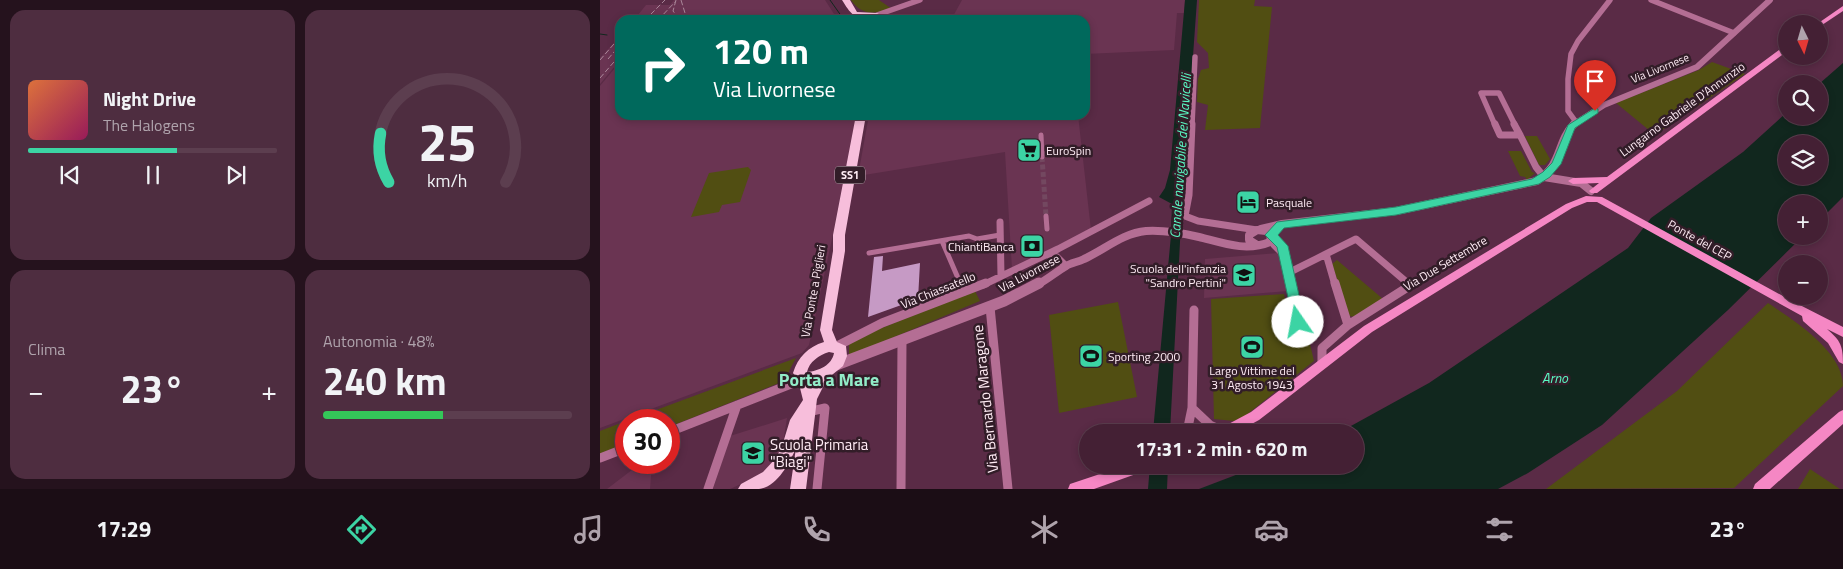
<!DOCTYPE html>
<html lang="it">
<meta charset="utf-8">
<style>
:root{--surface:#442034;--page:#4e2d40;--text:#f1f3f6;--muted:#afa3ac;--line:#5c3e4f;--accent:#3cd4a4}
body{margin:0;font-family:"Titillium Web",sans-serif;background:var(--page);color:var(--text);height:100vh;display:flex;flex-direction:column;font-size:19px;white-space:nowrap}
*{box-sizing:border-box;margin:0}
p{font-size:16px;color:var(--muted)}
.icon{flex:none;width:28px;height:28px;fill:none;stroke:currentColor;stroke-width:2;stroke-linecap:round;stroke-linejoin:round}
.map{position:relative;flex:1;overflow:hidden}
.side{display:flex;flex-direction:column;gap:10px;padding:10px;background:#25121d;width:600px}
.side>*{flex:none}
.hud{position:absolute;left:15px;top:15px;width:475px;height:105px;border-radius:15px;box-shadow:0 2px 8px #0003,0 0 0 1px var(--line);background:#00695c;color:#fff;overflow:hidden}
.needle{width:32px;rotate:175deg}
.buttons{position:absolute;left:1178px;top:15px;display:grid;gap:10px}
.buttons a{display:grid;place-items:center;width:50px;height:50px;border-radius:50%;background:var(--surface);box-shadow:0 2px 8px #0003,0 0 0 1px var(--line);font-size:25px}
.speed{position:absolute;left:15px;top:409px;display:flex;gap:10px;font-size:25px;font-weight:700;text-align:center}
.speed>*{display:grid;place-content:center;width:65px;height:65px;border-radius:50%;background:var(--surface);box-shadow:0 2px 8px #0003,0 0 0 1px var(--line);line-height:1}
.speed .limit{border:8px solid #d22;background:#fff;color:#111}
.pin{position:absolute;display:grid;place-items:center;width:42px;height:42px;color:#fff;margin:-51px -21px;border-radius:50% 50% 50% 0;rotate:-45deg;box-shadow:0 0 5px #0007}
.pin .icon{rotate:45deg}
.me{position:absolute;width:55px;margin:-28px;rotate:348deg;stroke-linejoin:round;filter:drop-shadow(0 0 4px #0008)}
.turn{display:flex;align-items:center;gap:18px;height:105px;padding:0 15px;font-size:22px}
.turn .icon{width:65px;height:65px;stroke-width:2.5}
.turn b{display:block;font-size:35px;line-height:42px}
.big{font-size:38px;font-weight:700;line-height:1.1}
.side .widget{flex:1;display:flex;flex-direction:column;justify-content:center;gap:8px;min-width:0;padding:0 18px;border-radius:15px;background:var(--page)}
.side .dial{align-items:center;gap:0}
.dial svg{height:130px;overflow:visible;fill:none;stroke:var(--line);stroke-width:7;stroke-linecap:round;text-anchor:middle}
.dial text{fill:var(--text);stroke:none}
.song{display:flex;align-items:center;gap:15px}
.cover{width:60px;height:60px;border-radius:8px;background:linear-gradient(135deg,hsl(20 70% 55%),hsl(330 70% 35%))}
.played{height:5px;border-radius:2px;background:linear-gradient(90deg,var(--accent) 60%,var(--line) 60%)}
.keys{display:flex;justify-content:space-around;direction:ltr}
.heat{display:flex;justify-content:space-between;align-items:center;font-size:28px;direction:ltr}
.charge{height:8px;border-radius:4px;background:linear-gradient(90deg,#34c759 48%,var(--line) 0)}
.side .tiles{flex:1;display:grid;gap:10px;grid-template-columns:repeat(2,1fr)}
.trip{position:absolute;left:479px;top:424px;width:285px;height:50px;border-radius:25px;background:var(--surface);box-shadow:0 2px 8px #0003,0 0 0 1px var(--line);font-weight:700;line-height:50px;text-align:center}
.menu{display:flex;height:80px;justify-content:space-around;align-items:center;background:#1b0d15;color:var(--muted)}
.menu .icon{width:35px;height:35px}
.menu .active{color:var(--accent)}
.menu b{font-size:22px;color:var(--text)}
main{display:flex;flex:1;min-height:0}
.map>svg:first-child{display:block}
.built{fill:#6a3452}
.green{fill:#514e12}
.water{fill:#11271e;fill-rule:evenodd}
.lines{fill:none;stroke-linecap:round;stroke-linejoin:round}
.stream{stroke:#11271e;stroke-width:1}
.building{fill:#c69ac5}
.pedestrian-tunnel{stroke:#734860;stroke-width:5;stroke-dasharray:5 2.5;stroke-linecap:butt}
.pedestrian-far1{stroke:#b46e94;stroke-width:5}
.pedestrian{stroke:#b46e94;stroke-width:7}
.minor-far2{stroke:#b46e94;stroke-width:5.5}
.minor-far1{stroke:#b46e94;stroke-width:7}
.minor{stroke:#b46e94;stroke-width:9}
.tertiary-far2{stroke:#b46e94;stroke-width:6}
.tertiary-far1{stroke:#b46e94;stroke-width:8}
.tertiary{stroke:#b46e94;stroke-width:11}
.secondary{fill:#f587c4;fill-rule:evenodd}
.primary{fill:#f7bedb;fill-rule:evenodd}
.rail{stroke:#aa889a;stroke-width:1;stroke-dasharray:5.5 2.5;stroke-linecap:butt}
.route{fill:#3cd4a4;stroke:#278a6b}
.labels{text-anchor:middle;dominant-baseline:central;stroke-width:5;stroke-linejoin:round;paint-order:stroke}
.far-street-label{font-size:11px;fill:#ffecf5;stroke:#321d28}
.shield{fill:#321d28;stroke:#c2aeb8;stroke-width:1}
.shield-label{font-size:11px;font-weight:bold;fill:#ffecf5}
.street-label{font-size:12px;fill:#ffecf5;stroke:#321d28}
.poi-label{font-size:12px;fill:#ffecf5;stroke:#321d28;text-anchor:start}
.water-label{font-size:14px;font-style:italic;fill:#5afac4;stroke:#321d28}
.near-street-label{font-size:15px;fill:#ffecf5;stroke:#321d28}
.near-poi-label{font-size:15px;fill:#ffecf5;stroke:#321d28;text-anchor:start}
.district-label{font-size:18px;font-weight:bold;fill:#92ecc8;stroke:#321d28}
</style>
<main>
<section class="side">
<div class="tiles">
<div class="widget">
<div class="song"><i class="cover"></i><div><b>Night Drive</b><p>The Halogens</p></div></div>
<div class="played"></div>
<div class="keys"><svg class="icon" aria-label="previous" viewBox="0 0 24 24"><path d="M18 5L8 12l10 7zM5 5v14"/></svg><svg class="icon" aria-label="pause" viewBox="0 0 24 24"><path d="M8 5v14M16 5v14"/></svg><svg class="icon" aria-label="next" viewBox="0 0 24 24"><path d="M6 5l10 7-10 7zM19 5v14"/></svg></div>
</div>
<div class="widget dial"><svg viewBox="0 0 100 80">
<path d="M14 69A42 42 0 1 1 86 69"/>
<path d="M14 69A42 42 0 0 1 9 39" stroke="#3cd4a4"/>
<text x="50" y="56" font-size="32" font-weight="700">25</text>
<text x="50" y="72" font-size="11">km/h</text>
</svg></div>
<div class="widget"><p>Clima</p>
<div class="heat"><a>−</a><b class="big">23°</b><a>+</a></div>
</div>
<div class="widget"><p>Autonomia · 48%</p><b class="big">240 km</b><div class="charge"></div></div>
</div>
</section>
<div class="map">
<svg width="1243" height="489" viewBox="0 0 1243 489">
<rect width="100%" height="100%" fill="#5a2b46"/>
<path class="built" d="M74,0H225L234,14L244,20H34L46,5H70Z
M362,0H585L584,13H577L574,50L485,54V20H351Z
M20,36V60L0,84V58Z
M20,62V115H256L232,239L209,345L202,353L0,428V86Z
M269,115H478L491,230L412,269L405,152L258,176Z
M678,253L687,291L604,298L605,259Z
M187,418L182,449L171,467L152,479L130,489H113L130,436Z
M41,463H52L50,489H7Z"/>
<path class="green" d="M251,0H279L292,9C275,14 262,16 251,0Z
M599,0H655L654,6L672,7L660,128L605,130L608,105L597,102L598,79L601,70L609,68L608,53L597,42Z
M1112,62L1145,74L1055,135L1016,103L1099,70Z
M925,136H937L950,159L945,165H939Z
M908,151H921L932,172L935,173L927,180L925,177L920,176Z
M148,167L151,170L140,202L122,205L119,212L91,217L109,173Z
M737,260L783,299L756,317L749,316L732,264Z
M375,291L380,301L249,356V343L269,333Z
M684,294L691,323H705L714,361L645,416L634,421L614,419L611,299Z
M518,302L537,397L459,413L449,315Z
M1168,303C1193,320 1243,351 1243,386L1134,488L946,489L1077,391Z
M196,358L189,371V379L69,427V420H29Z
M26,421V443L0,454V431Z
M1210,469L1240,489H1198Z"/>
<path class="water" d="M585,0H597L581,223L570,432H553L571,235L572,204L559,197L565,188L570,170Z
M1243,63V197L1219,221V204H1186V236H1203L1128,310L1002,425L928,473L898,489H599L662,465H755V432H740L829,383L1028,248L1051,218L1143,152L1186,113V116H1219V84ZM1186,144H1219V176H1186Z
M550,465H568L567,489H548Z"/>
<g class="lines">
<path class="stream" d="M230,0L242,17L235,20
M0,34L7,35"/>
</g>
<path class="building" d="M283,256L282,271L320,263L318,299L268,317L274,257Z"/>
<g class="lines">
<path class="pedestrian-tunnel" d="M442,157L446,216"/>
<path class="pedestrian-far1" d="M441,135L442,157
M442,154L455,153
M446,216L447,229
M342,241L361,285
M269,253L369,236L377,239L400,235"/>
<path class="pedestrian" d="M360,283L364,292"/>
<path class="minor-far2" d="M1051,0L1134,33
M277,15L320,0
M976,122L968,111V79L971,54L978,41L1010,0
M592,125L595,57
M895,125L881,93H899L915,125"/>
<path class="minor-far1" d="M592,124L589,195L585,216L598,221L657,230
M895,124L900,135H920
M914,124L920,135
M920,135L936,167L944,177
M400,222L401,276
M671,236L683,246L691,285
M674,245L683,254
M726,254L756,239L810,285
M449,255L457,257L466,266
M688,273L726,254L735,285
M383,285L458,249L549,201"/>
<path class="minor" d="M691,283L699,322
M390,307L408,489
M748,325L811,285L809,283
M235,347L282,323L386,283
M722,364V348L748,325L735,283
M592,408L594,310
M208,412L225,408L217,489
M69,432L191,384
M587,432L592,408L610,425L626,432
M592,432L615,429
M0,458L26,448
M108,489L137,405
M301,489L302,341"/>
<path class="tertiary-far2" d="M973,125L1004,105L1097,67L1170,0"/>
<path class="tertiary-far1" d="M944,177L981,183L991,191
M661,229L682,224L796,211L937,181C963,164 956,143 974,124
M657,245L649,240V235L657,230L666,231
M437,285C448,279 456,272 466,266C471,263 478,262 484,259C504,250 523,233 546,231C564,230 582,233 599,237C623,243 646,252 670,242L671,235L680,225"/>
<path class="tertiary" d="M236,365L404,301L439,283"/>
<path class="secondary" d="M1243,6V11L1219,27V24H1217Z
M1183,47H1186V52L997,193H991L989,191L999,183L973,184L968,181L973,178L1007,177Z
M986,196L1002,197L1192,301L1243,327V337L1227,329C1241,341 1243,346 1243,364L1239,362L1228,343L1203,321L1202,316L997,202H987L972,208L772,332L659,420L637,432H620L621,428L651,412L764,326L966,204Z
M1243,410V424L1170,489H1153L1155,484L1239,412Z
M527,465H552L550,469L494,489H468L470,484Z"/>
<path class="primary" d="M242,0H250L257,12L277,13L281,15L277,17H266L271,20C255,20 250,13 242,0Z
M256,115H266L245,235V251L232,330L237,342L246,346L247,356L243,366L227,379L217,399L206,489H190L196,448C189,464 177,487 159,489C152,489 145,489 138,489L141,484L163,472L176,458L182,446L190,420L203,400L198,380L193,373C198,357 208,347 224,342L220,330L233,251V235ZM229,352L234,353C232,365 219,371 207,372C209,362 219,355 229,352Z"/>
<path class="rail" d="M76,0L73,11L80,20
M81,0L85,13L96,20
M45,20L65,0
M58,20L76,1
M8,59L20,45
M0,60L20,37
M0,78L20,55"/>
</g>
<path class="route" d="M995,108L998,109V113L975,128L961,164L950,177L939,184L796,215L684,228L678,235L688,246L705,322L703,325H694L677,247L665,235L677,222L796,207L932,179L943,172L952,163L968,125Z"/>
<defs>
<g id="supermarket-square" transform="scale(1.25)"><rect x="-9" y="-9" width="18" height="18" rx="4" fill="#3cd4a4" stroke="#321d28"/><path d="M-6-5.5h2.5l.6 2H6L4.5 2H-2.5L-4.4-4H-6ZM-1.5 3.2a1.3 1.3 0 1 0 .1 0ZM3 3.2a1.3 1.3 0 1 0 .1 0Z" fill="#111"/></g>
<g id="hotel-square" transform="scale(1.25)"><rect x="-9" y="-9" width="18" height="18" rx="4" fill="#3cd4a4" stroke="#321d28"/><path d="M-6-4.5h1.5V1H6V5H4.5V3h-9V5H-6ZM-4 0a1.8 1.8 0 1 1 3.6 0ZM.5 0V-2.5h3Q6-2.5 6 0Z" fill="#111"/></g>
<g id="bank-square" transform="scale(1.25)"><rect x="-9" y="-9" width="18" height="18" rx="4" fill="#3cd4a4" stroke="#321d28"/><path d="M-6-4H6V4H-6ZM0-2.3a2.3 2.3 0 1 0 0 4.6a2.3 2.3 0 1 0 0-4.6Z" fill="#111"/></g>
<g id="school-square" transform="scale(1.25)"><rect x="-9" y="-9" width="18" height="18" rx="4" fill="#3cd4a4" stroke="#321d28"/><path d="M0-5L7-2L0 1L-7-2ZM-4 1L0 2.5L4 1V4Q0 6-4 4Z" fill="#111"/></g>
<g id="stadium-square" transform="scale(1.25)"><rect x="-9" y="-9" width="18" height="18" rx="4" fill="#3cd4a4" stroke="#321d28"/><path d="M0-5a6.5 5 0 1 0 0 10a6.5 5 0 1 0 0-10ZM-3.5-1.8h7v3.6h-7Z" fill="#111"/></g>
</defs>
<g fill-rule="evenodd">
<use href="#supermarket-square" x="429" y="150"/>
<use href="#hotel-square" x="648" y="202"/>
<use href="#bank-square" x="432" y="246"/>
<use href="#school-square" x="644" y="275"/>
<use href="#stadium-square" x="652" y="347"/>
<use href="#stadium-square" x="491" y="356"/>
<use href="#school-square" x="153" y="453"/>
</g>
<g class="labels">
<g class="far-street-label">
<text transform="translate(1060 68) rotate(-22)">Via Livornese</text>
</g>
<rect class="shield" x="235" y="166.5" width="30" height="17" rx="4"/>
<g class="shield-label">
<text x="250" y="175">SS1</text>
</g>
<g class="street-label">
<text transform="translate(1082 109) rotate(-36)">Lungarno Gabriele D'Annunzio</text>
<text transform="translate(1100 240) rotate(29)">Ponte del CEP</text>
<text transform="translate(845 263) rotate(-31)">Via Due Settembre</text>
<text transform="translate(429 273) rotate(-28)">Via Livornese</text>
<text transform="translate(338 290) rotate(-22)">Via Chiassatello</text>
<text transform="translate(213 291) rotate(-80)">Via Ponte a Piglieri</text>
</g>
<g class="poi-label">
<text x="446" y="150">EuroSpin</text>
<text x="666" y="202">Pasquale</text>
<text x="414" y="246" text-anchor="end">ChiantiBanca</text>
<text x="626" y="268" text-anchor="end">Scuola dell'infanzia<tspan x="626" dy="14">"Sandro Pertini"</tspan></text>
<text x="508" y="356">Sporting 2000</text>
<text x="652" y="370" text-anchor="middle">Largo Vittime del<tspan x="652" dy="14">31 Agosto 1943</tspan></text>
</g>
<g class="water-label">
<text transform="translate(580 156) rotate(-86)">Canale navigabile dei Navicelli</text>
<text x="955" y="377">Arno</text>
</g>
<g class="near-street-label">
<text transform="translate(385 399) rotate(-96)">Via Bernardo Maragone</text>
</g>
<g class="near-poi-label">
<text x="170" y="444">Scuola Primaria<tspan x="170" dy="17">"Biagi"</tspan></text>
</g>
<g class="district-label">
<text x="229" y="379">Porta a Mare</text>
</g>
</g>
</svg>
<div class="buttons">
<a><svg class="needle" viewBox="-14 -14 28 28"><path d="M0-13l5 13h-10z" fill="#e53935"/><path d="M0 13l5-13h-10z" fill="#afa3ac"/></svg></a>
<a><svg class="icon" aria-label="search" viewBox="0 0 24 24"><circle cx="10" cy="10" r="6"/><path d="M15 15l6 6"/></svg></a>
<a><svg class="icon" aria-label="layers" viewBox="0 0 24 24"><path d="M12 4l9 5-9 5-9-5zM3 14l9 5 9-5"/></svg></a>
<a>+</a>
<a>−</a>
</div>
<div class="speed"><div class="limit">30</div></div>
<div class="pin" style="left:995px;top:111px;background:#d93025"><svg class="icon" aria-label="arrive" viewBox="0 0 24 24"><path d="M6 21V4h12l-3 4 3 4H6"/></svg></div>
<svg class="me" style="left:698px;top:322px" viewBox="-20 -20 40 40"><circle r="19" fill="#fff"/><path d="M0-13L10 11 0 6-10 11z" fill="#3cd4a4"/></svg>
<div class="trip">17:31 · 2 min · 620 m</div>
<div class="hud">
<div class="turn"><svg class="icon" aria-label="right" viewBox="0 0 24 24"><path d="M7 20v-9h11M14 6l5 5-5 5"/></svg><div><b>120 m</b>Via Livornese</div></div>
</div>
</div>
</main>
<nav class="menu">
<b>17:29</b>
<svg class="icon active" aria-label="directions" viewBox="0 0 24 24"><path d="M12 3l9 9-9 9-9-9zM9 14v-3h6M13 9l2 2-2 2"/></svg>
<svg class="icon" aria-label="music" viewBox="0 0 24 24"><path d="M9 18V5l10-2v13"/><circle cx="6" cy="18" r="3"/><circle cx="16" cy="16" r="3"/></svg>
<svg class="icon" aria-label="phone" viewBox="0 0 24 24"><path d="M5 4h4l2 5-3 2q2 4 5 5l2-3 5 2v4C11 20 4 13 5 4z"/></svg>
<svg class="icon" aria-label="climate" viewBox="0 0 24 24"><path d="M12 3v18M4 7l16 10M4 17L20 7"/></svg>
<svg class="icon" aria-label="car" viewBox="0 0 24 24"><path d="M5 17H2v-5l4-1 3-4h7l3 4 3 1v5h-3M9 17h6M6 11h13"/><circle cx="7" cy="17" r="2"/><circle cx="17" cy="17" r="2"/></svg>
<svg class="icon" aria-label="filters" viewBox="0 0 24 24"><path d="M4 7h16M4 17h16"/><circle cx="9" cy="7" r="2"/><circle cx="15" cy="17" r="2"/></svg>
<b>23°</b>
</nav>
